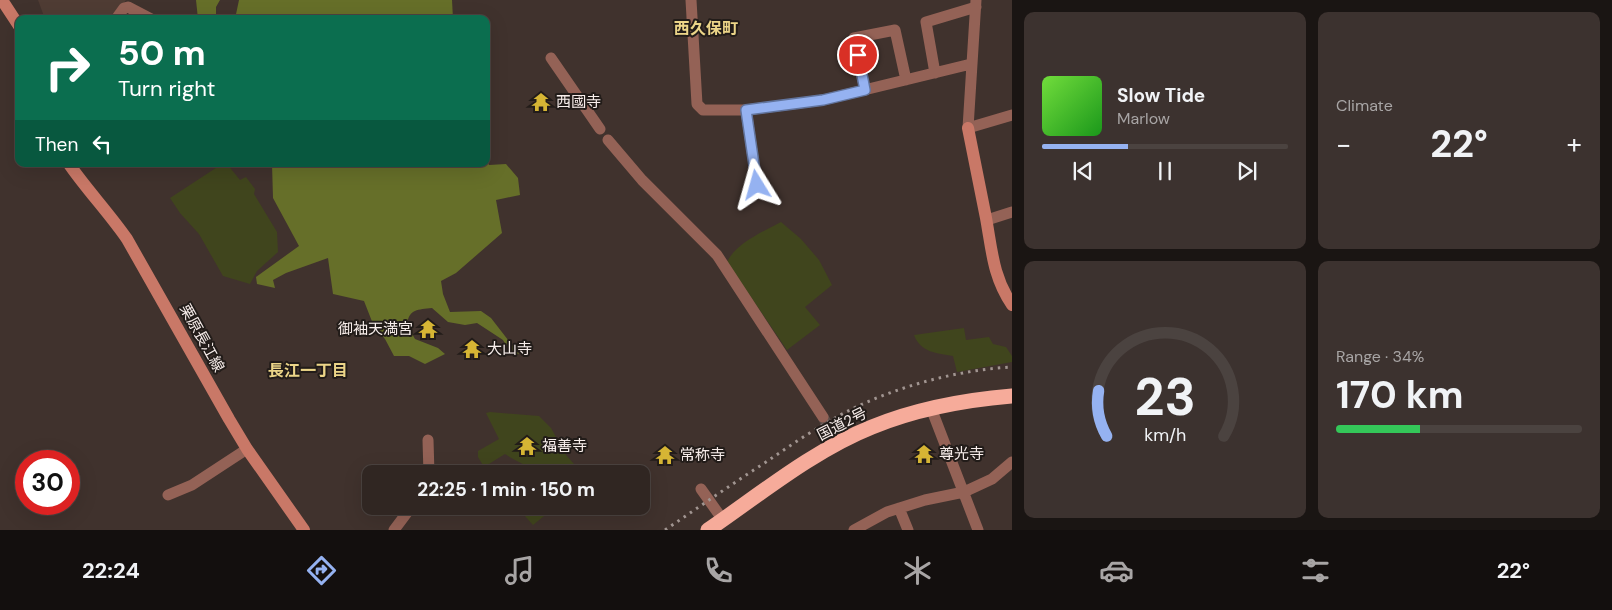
<!DOCTYPE html>
<meta charset="utf-8">
<style>
:root{--surface:#302622;--page:#3c322f;--text:#f1f3f6;--muted:#a8a5a5;--line:#4b4340;--accent:#95b2f1}
body{margin:0;font-family:"DM Sans","Noto Sans JP",sans-serif;background:var(--page);color:var(--text);height:100vh;display:flex;flex-direction:column;font-size:19px;white-space:nowrap}
*{box-sizing:border-box;margin:0}
p{font-size:16px;color:var(--muted)}
.icon{flex:none;width:28px;height:28px;fill:none;stroke:currentColor;stroke-width:2;stroke-linecap:round;stroke-linejoin:round}
.map{position:relative;flex:1;overflow:hidden}
.side{display:flex;flex-direction:column;gap:12px;padding:12px;background:#1a1513;width:600px}
.side>*{flex:none}
.guide{position:absolute;left:15px;top:15px;width:475px;height:152px;border-radius:10px;box-shadow:0 5px 20px #0002,0 0 0 1px var(--line);background:#0b6e4f;color:#fff;overflow:hidden}
.speed{position:absolute;left:15px;top:450px;display:flex;gap:10px;font-size:25px;font-weight:700;text-align:center}
.speed>*{display:grid;place-content:center;width:65px;height:65px;border-radius:50%;background:var(--surface);box-shadow:0 5px 20px #0002,0 0 0 1px var(--line);line-height:1}
.speed .limit{border:8px solid #d22;background:#fff;color:#111}
.pin{position:absolute;display:grid;place-items:center;width:42px;height:42px;color:#fff;margin:-21px;border:2px solid #fff;border-radius:50%;box-shadow:0 1px 5px #0007}
.me{position:absolute;width:55px;margin:-28px;rotate:352deg;stroke-linejoin:round;filter:drop-shadow(0 0 4px #0008)}
.turn{display:flex;align-items:center;gap:18px;height:105px;padding:0 20px;font-size:22px}
.turn .icon{width:65px;height:65px;stroke-width:2.5}
.turn b{display:block;font-size:35px;line-height:42px}
.then{display:flex;align-items:center;height:48px;padding:0 20px;background:#0003;gap:10px;font-size:19px}
.big{font-size:38px;font-weight:700;line-height:1.1}
.side .widget{flex:1;display:flex;flex-direction:column;justify-content:center;gap:8px;min-width:0;padding:0 18px;border-radius:10px;background:var(--page)}
.side .dial{align-items:center;gap:0}
.dial svg{height:130px;overflow:visible;fill:none;stroke:var(--line);stroke-width:7;stroke-linecap:round;text-anchor:middle}
.dial text{fill:var(--text);stroke:none}
.song{display:flex;align-items:center;gap:15px}
.cover{width:60px;height:60px;border-radius:8px;background:linear-gradient(135deg,hsl(100 70% 55%),hsl(120 70% 35%))}
.played{height:5px;border-radius:2px;background:linear-gradient(90deg,var(--accent) 35%,var(--line) 35%)}
.keys{display:flex;justify-content:space-around;direction:ltr}
.heat{display:flex;justify-content:space-between;align-items:center;font-size:28px;direction:ltr}
.charge{height:8px;border-radius:4px;background:linear-gradient(90deg,#34c759 34%,var(--line) 0)}
.side .tiles{flex:1;display:grid;gap:12px;grid-template-columns:repeat(2,1fr)}
.trip{position:absolute;left:362px;top:465px;width:288px;height:50px;border-radius:10px;background:var(--surface);box-shadow:0 5px 20px #0002,0 0 0 1px var(--line);font-weight:700;line-height:50px;text-align:center}
.tabs{display:flex;height:80px;justify-content:space-around;align-items:center;background:#130f0e;color:var(--muted)}
.tabs .icon{width:35px;height:35px}
.tabs .active{color:var(--accent)}
.tabs b{font-size:22px;color:var(--text)}
main{display:flex;flex:1;min-height:0}
.map>svg:first-child{display:block}
.built{fill:#4f3c34}
.green{fill:#40451d}
.forest{fill:#666f29}
.lines{fill:none;stroke-linecap:round;stroke-linejoin:round}
.street-tunnel{stroke:#5c4e4a;stroke-width:11;stroke-dasharray:11 5.5;stroke-linecap:butt}
.street{stroke:#946256;stroke-width:11}
.secondary{stroke:#c97867;stroke-width:12}
.highway{stroke:#f6ab9a;stroke-width:15}
.rail{stroke:#a19591;stroke-width:3;stroke-dasharray:2.5 5;stroke-linecap:butt}
.route-casing{stroke:#61749d;stroke-width:12}
.route{stroke:#95b2f1;stroke-width:9}
.labels{text-anchor:middle;dominant-baseline:central;stroke-width:4;stroke-linejoin:round;paint-order:stroke}
.poi-label{font-size:15px;fill:#f8eeeb;stroke:#221c19;text-anchor:start}
.street-label{font-size:15px;fill:#f8eeeb;stroke:#221c19}
.neighbourhood-label{font-size:16px;font-weight:bold;fill:#ecd588;stroke:#221c19}
</style>
<main>
<div class="map">
<svg width="1012" height="530" viewBox="0 0 1012 530">
<rect width="100%" height="100%" fill="#40322d"/>
<path class="built" d="M38,0H126L111,19H45Z"/>
<path class="green" d="M222,164H227L240,180L246,177L255,189L254,194L277,232L278,252L257,271L250,284L223,276L199,234L180,213L170,198Z
M781,222L801,239L819,260L832,285L805,307L820,325L787,350L727,262C735,244 764,231 781,222Z
M964,328L966,340L989,337L993,344L1006,347L1012,356V362L957,372L953,356C937,353 921,353 914,335Z
M490,412L539,416L551,428L566,455L582,473L585,474H536C529,465 515,461 505,454L484,467L478,457V451L499,439L486,413Z
M533,506H544L549,512L533,525L524,515Z"/>
<path class="forest" d="M196,0H220L216,7V19H198Z
M239,0H452L453,19H235Z
M486,158L489,165L506,164L518,178L520,195L496,200L502,233L456,273L441,281L443,294L450,312L481,311L491,318L519,354L512,355L503,340L477,323L465,325L448,322L432,308C418,310 409,308 407,325L415,339L438,348L445,354L425,364L409,356H394L385,339L373,324L364,301L333,294L328,258L286,273L273,280L275,288L257,284L256,277L299,246L273,198L272,164H486Z"/>
<g class="lines">
<path class="street-tunnel" d="M823,417L833,435"/>
<path class="street" d="M691,0L697,104L703,110H746L823,100L971,64
M976,0L968,128L1012,115
M116,19L124,8L128,7L151,19
M551,58L600,129
M935,73L926,22L976,7
M865,90L854,38L895,30L906,80
M746,110L757,185
M608,140L642,180L717,255L823,417
M987,220L1012,212
M931,408L978,530
M428,440L429,474
M701,489L723,520
M168,495L192,485L247,449
M899,508L908,530
M394,530L412,506
M854,530L887,512L925,500L964,492L992,479L1012,462"/>
<path class="secondary" d="M2,0L19,26
M968,128C974,158 980,188 986,218C992,251 993,277 1012,305
M69,164C87,190 109,213 127,239L229,419L247,449L304,530"/>
<path class="highway" d="M708,530C759,495 814,450 872,427C916,409 964,400 1012,396"/>
<path class="rail" d="M665,530C699,507 732,484 766,462C794,443 823,423 854,408C902,385 959,370 1012,367"/>
</g>
<g class="lines">
<g class="route-casing">
<path id="route" d="M757,185L746,110L823,100L865,90L858,55"/>
</g>
<use href="#route" class="route"/>
</g>
<defs>
<g id="temple-bare" transform="scale(1.5)"><path d="M0-6L5-2H3V0L6.5 2.5H4V6H1.5V3h-3V6H-4V2.5H-6.5L-3 0V-2H-5Z" fill="#d6b534" stroke="#221c19" stroke-width="2.5" paint-order="stroke"/></g>
</defs>
<g fill-rule="evenodd">
<use href="#temple-bare" x="541" y="102"/>
<use href="#temple-bare" x="428" y="329"/>
<use href="#temple-bare" x="472" y="349"/>
<use href="#temple-bare" x="527" y="446"/>
<use href="#temple-bare" x="924" y="454"/>
<use href="#temple-bare" x="665" y="455"/>
</g>
<g class="labels">
<g class="poi-label">
<text x="556" y="102">西國寺</text>
<text x="413" y="329" text-anchor="end">御袖天満宮</text>
<text x="487" y="349">大山寺</text>
<text x="542" y="446">福善寺</text>
<text x="939" y="454">尊光寺</text>
<text x="680" y="455">常称寺</text>
</g>
<g class="street-label">
<text transform="translate(202 338) rotate(61)">栗原長江線</text>
<text transform="translate(842 424) rotate(-27)">国道2号</text>
</g>
<g class="neighbourhood-label">
<text x="706" y="28">西久保町</text>
<text x="308" y="370">長江一丁目</text>
</g>
</g>
</svg>
<div class="speed"><div class="limit">30</div></div>
<div class="pin" style="left:858px;top:55px;background:#d93025"><svg class="icon" aria-label="arrive" viewBox="0 0 24 24"><path d="M6 21V4h12l-3 4 3 4H6"/></svg></div>
<svg class="me" style="left:757px;top:185px" viewBox="-20 -20 40 40"><path d="M0-17L14 15 0 8-14 15z" fill="#95b2f1" stroke="#fff" stroke-width="4"/></svg>
<div class="trip">22:25 · 1 min · 150 m</div>
<div class="guide">
<div class="turn"><svg class="icon" aria-label="right" viewBox="0 0 24 24"><path d="M7 20v-9h11M14 6l5 5-5 5"/></svg><div><b>50 m</b>Turn right</div></div>
<div class="then">Then<svg class="icon" aria-label="left" viewBox="0 0 24 24"><path d="M17 20v-9H6M10 6l-5 5 5 5"/></svg></div>
</div>
</div>
<section class="side">
<div class="tiles">
<div class="widget">
<div class="song"><i class="cover"></i><div><b>Slow Tide</b><p>Marlow</p></div></div>
<div class="played"></div>
<div class="keys"><svg class="icon" aria-label="previous" viewBox="0 0 24 24"><path d="M18 5L8 12l10 7zM5 5v14"/></svg><svg class="icon" aria-label="pause" viewBox="0 0 24 24"><path d="M8 5v14M16 5v14"/></svg><svg class="icon" aria-label="next" viewBox="0 0 24 24"><path d="M6 5l10 7-10 7zM19 5v14"/></svg></div>
</div>
<div class="widget"><p>Climate</p>
<div class="heat"><a>−</a><b class="big">22°</b><a>+</a></div>
</div>
<div class="widget dial"><svg viewBox="0 0 100 80">
<path d="M14 69A42 42 0 1 1 86 69"/>
<path d="M14 69A42 42 0 0 1 9 41" stroke="#95b2f1"/>
<text x="50" y="56" font-size="32" font-weight="700">23</text>
<text x="50" y="72" font-size="11">km/h</text>
</svg></div>
<div class="widget"><p>Range · 34%</p><b class="big">170 km</b><div class="charge"></div></div>
</div>
</section>
</main>
<nav class="tabs">
<b>22:24</b>
<svg class="icon active" aria-label="directions" viewBox="0 0 24 24"><path d="M12 3l9 9-9 9-9-9zM9 14v-3h6M13 9l2 2-2 2"/></svg>
<svg class="icon" aria-label="music" viewBox="0 0 24 24"><path d="M9 18V5l10-2v13"/><circle cx="6" cy="18" r="3"/><circle cx="16" cy="16" r="3"/></svg>
<svg class="icon" aria-label="phone" viewBox="0 0 24 24"><path d="M5 4h4l2 5-3 2q2 4 5 5l2-3 5 2v4C11 20 4 13 5 4z"/></svg>
<svg class="icon" aria-label="climate" viewBox="0 0 24 24"><path d="M12 3v18M4 7l16 10M4 17L20 7"/></svg>
<svg class="icon" aria-label="car" viewBox="0 0 24 24"><path d="M5 17H2v-5l4-1 3-4h7l3 4 3 1v5h-3M9 17h6M6 11h13"/><circle cx="7" cy="17" r="2"/><circle cx="17" cy="17" r="2"/></svg>
<svg class="icon" aria-label="filters" viewBox="0 0 24 24"><path d="M4 7h16M4 17h16"/><circle cx="9" cy="7" r="2"/><circle cx="15" cy="17" r="2"/></svg>
<b>22°</b>
</nav>
